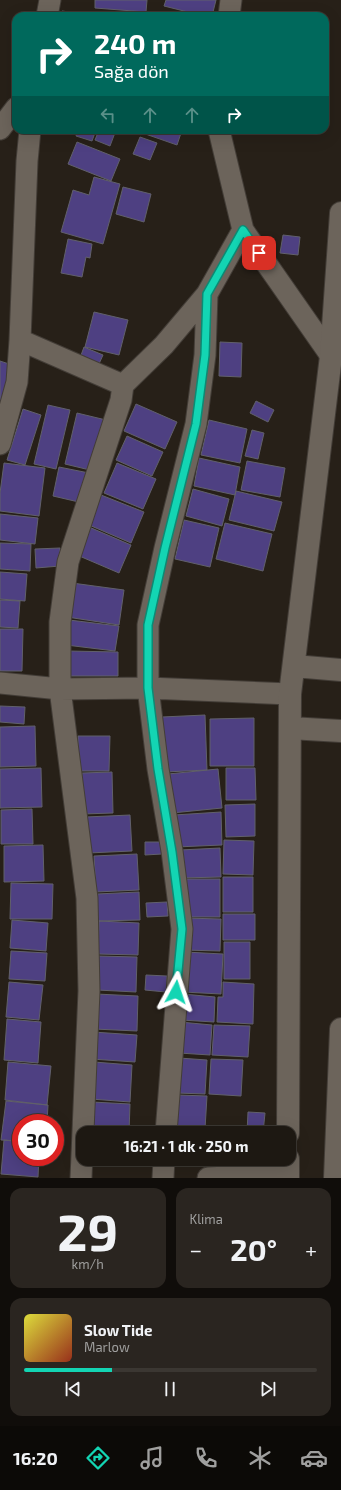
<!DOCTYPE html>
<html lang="tr">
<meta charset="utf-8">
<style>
:root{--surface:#1d1812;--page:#2a2520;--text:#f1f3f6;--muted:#a0a09f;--line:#3b3732;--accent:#13d5b3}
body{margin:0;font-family:"Exo 2",sans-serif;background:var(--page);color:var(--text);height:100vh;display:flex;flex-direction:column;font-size:15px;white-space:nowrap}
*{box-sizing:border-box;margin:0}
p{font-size:13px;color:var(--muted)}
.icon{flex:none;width:22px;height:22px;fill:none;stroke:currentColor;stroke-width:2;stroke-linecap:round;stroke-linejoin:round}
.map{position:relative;height:1178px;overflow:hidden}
.drawer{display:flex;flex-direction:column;gap:10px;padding:10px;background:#100d0a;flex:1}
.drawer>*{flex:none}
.hud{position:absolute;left:12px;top:12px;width:317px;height:122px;border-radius:12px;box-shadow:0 4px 16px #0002,0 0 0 1px var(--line);background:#00695c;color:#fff;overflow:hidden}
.speed{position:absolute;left:12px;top:1114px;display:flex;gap:8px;font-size:20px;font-weight:700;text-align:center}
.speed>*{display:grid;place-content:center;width:52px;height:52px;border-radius:50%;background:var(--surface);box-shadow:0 4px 16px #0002,0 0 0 1px var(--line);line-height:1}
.speed .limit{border:6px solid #d22;background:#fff;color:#111}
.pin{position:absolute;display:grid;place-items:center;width:34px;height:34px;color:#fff;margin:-17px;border-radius:8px;box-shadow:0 2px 6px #0006}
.me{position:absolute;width:44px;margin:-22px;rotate:5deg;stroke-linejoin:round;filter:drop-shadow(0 0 3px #0008)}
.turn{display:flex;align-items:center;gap:14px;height:84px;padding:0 16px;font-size:18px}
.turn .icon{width:52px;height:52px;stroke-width:2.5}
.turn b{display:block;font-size:28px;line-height:34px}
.lanes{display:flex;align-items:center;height:38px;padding:0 16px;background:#0003;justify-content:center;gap:20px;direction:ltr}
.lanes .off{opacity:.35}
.big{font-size:30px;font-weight:700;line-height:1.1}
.drawer .widget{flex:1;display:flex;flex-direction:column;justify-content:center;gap:6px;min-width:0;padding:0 14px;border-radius:12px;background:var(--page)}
.drawer .dial{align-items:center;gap:0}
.dial b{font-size:52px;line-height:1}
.song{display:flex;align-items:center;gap:12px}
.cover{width:48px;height:48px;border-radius:6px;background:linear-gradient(135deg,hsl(60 70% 55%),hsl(10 70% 35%))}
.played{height:4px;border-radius:2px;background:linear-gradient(90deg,var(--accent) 30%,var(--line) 30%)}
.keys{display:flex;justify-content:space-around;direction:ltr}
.heat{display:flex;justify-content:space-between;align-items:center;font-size:22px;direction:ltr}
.drawer .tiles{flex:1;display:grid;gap:10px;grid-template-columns:1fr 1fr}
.widget:last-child{grid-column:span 2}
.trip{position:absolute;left:76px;top:1126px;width:220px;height:40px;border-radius:12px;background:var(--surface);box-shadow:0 4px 16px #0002,0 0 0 1px var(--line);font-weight:700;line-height:40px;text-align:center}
.dock{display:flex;height:64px;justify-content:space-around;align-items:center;background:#0c0a07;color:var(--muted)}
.dock .icon{width:28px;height:28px}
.dock .selected{color:var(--accent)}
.dock b{font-size:18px;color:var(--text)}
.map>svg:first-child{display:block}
.building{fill:#4e4082;stroke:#61606b}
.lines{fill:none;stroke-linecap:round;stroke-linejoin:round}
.street-casing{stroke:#433d37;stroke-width:23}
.secondary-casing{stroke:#433d37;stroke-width:24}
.street{stroke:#6c645b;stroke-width:21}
.secondary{stroke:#6c645b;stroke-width:22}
.route-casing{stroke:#0c8a74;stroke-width:10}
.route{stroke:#13d5b3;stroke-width:7}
</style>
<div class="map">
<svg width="341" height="1178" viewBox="0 0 341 1178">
<rect width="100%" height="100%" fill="#272018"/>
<path class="building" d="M95,0H147L146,12L95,8Z
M166,0H216L212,16H204L164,6Z
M62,11L98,16H62Z
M78,130H96L92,141L76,136Z
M99,130H116L110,146L95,140Z
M134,130H182L177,145Z
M140,137L157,143L150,160L133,154Z
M77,142L120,159L111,181L68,164Z
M94,177L120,184L103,244L61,232L73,190L89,195Z
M123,187L151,194L144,222L116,214Z
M283,235L300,237L298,255L280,253Z
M68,239L92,244L90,258L86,257L82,277L61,273Z
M94,312L128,320L119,355L85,347Z
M220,342L242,343L241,377L219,376Z
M84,347L103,355L98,366L80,358Z
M0,361L12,365L1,403H0Z
M256,401L274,410L268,422L250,413Z
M136,404L177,422L165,449L124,431Z
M48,405L70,410L56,469L34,464Z
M23,409L41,415L25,465L7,460Z
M77,413L106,420L94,471L65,464Z
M209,420L247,429L240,463L201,455Z
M252,430L264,433L258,459L245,456Z
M127,436L163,452L152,476L116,460Z
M199,458L240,467L235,495L194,486Z
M247,461L285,468L280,497L241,490Z
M4,463L45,468L39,516L0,511V493Z
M117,463L156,479L143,509L104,493Z
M59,467L89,473L83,503L53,496Z
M193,489L229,499L222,526L186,516Z
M236,491L282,502L274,531L229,520Z
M101,495L144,512L131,543L89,525Z
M0,514L38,518L35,544L0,540Z
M184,520L219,528L210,567L175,559Z
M225,523L272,534L263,571L216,559Z
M89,527L131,545L119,573L77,555Z
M0,543L31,544L30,571L0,569Z
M60,548V566L36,568L35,549Z
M0,572L27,574L25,601L0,599Z
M72,583L124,590L119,625L67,617Z
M0,600L20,601L18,628L0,627Z
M69,620L119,626L115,651L66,645Z
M0,629H23L22,671H0Z
M68,651L118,652V676H67Z
M0,706L25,707L24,724L0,722Z
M205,715L207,770L165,772L162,717Z
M254,718V766H210V719Z
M35,726L36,766L0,767V727Z
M78,736H110L109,771H78Z
M41,768L42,807L0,808V769Z
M226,768H255L256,800H226Z
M218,769L222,808L172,813L168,774Z
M112,772L113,813L83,814L82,773Z
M255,804V836L226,837L225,805Z
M32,809L33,844H1V810Z
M221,812L222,845L176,847L174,815Z
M130,815L132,851L88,853L86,817Z
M224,840L254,841L253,875L223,874Z
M145,842H161L162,854L145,855Z
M43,845L44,881L4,882V846Z
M220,848L221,877L181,878L180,850Z
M137,854L139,890L96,892L94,856Z
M223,877H253V912H223Z
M182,879H220V917H182Z
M11,883L53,884L52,919H10Z
M139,892L140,920L97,921V894Z
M167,902L168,916L147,917L146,903Z
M223,914H255V940H223Z
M184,918L221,919L220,951L183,950Z
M12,920L48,923L46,951L10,948Z
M99,921L139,923L138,955L98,954Z
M224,942H250V979H224Z
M11,951L47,953L45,981L9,979Z
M185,952L223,954L221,994L183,992Z
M98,956L137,957L136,992L97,990Z
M146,975L167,976L166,992L145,990Z
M9,982L43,985L39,1020L6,1017Z
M223,982L254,984L253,1024L217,1022L218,997H223Z
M96,994L138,996L137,1031L94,1029Z
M183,994L215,997L214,1022L181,1020Z
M7,1019L41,1022L38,1063L4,1060Z
M180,1022L212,1025L210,1055L179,1053Z
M214,1025L250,1026L248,1057L212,1055Z
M93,1032L137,1035L135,1062L91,1059Z
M179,1058L207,1060L205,1094L177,1093Z
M211,1059L243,1060L241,1096L209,1094Z
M8,1062L51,1066L47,1105L5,1100Z
M94,1062L132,1065L130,1102L91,1099Z
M178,1095L207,1096L205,1129L176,1127Z
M6,1101L48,1105L47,1123H21V1141L1,1140Z
M92,1102L130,1104L129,1133L90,1131Z
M248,1112L265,1113L263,1133H247Z
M177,1129L206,1130L205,1133H176Z
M209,1129L242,1130V1133H209Z
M4,1140L21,1142V1157H39L38,1177L1,1174Z
M175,1159H204L203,1165L175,1164Z
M208,1159H240V1166L208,1165Z
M245,1159H262L261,1164L245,1163Z"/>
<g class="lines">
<g class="street-casing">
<path id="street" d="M47,16L50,0
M229,16L231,0
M0,129L16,108
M219,130L243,230L331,356
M20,340L123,385L164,345L207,294L243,230
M0,444L17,382L20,340L27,161L30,130
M0,683L60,689L148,688L290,694
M166,1133L182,929L172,851L158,769L148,688V625L165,548L196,424L205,355L207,294
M81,1178L89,991L87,898L60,689V622L68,562L121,400L123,385
M163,1178L164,1159
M208,1178L288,1174"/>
</g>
<g class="secondary-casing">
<path id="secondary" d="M294,666L341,670
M290,728L341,731
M288,1133L290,694L331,356L341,213
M288,1178V1159
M335,1178L341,1029"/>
</g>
<use href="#street" class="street"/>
<use href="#secondary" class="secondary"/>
</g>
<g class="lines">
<g class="route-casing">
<path id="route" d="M176,992L182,929L172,852L158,769L148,688V625L165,548L196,424L205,355L207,294L243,230L259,253"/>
</g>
<use href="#route" class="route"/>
</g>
</svg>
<div class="speed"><div class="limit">30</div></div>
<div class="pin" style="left:259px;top:253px;background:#d93025"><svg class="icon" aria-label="arrive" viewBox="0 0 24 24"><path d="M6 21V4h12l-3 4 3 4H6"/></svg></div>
<svg class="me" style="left:176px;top:992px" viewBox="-20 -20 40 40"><path d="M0-17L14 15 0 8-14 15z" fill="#13d5b3" stroke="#fff" stroke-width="4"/></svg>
<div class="trip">16:21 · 1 dk · 250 m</div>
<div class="hud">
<div class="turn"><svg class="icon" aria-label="right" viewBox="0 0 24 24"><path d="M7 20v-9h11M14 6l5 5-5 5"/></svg><div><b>240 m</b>Sağa dön</div></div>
<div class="lanes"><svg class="icon off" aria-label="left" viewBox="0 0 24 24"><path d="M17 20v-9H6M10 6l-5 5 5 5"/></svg><svg class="icon off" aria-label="ahead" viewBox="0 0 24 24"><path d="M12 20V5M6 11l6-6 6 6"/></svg><svg class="icon off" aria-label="ahead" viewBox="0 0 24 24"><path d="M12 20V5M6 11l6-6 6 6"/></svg><svg class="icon" aria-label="right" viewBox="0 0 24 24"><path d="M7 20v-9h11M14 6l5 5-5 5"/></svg></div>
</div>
</div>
<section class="drawer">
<div class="tiles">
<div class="widget dial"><b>29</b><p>km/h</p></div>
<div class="widget"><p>Klima</p>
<div class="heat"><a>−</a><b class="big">20°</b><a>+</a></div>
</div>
<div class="widget">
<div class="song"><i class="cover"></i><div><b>Slow Tide</b><p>Marlow</p></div></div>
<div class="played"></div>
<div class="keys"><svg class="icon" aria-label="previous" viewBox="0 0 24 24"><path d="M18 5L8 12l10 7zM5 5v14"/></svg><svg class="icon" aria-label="pause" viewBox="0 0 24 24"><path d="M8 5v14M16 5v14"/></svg><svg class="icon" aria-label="next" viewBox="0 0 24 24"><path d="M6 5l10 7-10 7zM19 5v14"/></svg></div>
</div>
</div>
</section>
<nav class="dock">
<b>16:20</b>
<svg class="icon selected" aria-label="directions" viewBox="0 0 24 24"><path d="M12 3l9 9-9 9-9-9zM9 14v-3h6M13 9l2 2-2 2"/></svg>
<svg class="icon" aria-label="music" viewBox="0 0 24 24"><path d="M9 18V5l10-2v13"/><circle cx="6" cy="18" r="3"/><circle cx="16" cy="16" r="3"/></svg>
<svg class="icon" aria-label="phone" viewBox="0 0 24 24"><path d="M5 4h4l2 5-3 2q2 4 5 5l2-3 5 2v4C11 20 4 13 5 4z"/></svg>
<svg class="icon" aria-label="climate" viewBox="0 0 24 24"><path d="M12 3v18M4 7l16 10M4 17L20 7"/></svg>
<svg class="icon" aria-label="car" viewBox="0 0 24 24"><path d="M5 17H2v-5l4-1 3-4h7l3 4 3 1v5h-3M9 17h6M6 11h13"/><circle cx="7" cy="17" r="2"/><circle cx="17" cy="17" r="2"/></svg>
</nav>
